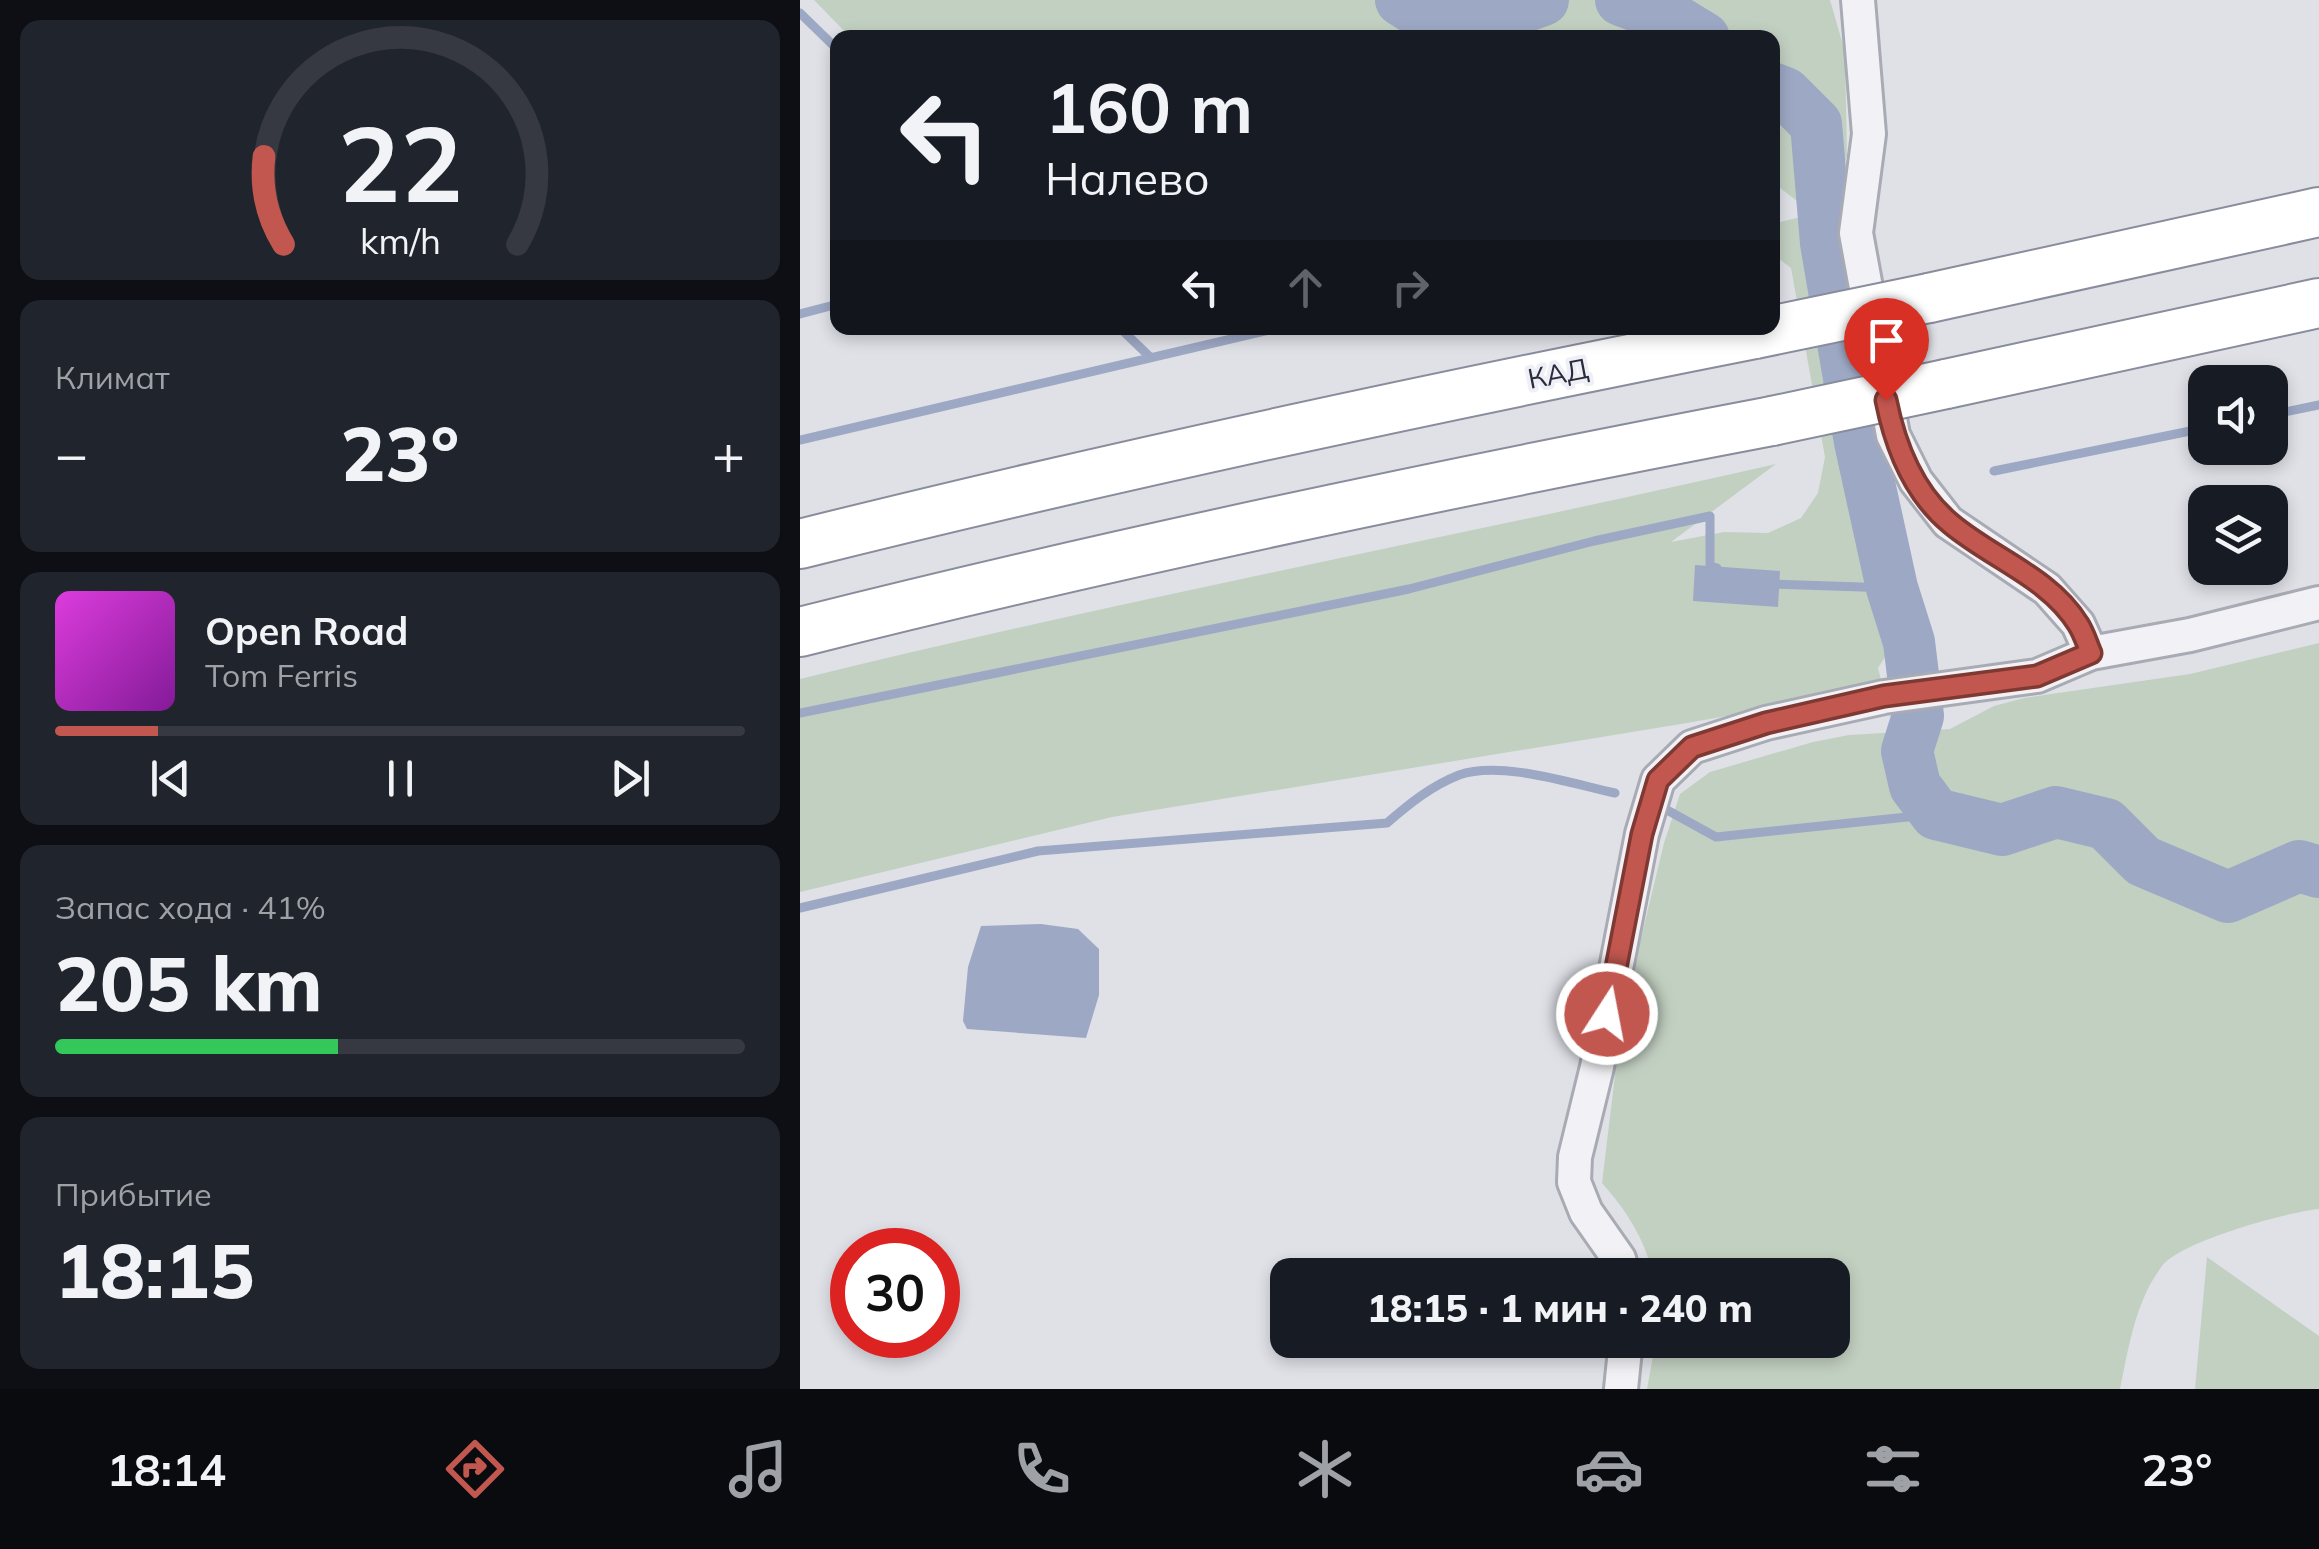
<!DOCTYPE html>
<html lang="ru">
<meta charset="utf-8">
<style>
:root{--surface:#171b24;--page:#20242c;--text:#f1f3f6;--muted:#9ea1a6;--line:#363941;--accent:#c2574f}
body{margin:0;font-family:Mulish,sans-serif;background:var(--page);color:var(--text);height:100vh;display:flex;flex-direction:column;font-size:38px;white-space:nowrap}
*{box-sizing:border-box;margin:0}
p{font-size:32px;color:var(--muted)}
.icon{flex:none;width:55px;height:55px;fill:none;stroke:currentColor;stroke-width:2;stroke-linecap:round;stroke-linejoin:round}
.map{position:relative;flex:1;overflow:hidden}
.side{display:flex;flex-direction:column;gap:20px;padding:20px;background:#0d0f14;width:800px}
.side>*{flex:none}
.hud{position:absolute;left:30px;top:30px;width:950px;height:305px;border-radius:20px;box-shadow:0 5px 15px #0003;background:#171b24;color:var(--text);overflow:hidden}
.controls{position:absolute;left:1388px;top:365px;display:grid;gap:20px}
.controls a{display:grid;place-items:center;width:100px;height:100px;border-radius:20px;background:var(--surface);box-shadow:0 5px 15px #0003;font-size:50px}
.speed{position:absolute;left:30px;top:1228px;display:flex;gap:20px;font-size:50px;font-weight:700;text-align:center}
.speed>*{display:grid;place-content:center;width:130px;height:130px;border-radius:50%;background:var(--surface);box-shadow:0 5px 15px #0003;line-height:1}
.speed .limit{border:15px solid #d22;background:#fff;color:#111}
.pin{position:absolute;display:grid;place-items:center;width:85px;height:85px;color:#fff;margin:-102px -42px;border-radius:50% 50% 50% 0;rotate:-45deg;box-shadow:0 0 10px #0007}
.pin .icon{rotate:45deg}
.me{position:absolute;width:110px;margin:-55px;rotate:11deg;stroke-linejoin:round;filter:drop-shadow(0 0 8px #0008)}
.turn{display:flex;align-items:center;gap:35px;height:210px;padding:0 50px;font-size:45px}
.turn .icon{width:130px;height:130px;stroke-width:2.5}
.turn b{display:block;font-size:70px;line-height:85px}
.lanes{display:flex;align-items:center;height:95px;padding:0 50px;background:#0003;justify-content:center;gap:50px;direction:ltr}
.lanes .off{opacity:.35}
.big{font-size:75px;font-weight:800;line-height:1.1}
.side .widget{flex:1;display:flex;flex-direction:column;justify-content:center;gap:15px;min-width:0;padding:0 35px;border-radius:20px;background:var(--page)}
.side .dial{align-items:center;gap:0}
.dial svg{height:260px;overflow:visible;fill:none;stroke:var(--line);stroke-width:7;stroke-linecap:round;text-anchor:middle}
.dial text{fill:var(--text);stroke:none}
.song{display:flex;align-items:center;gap:30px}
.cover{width:120px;height:120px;border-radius:15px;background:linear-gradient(135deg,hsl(300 70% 55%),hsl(290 70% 35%))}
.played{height:10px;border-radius:5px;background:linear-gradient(90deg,var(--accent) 15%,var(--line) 15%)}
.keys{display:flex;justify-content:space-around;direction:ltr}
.heat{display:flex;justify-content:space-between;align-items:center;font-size:55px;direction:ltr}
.charge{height:15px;border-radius:8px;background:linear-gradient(90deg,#34c759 41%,var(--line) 0)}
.trip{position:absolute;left:470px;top:1258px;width:580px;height:100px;border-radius:20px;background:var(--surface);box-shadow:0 5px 15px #0003;font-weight:800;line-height:100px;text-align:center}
.menu{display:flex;height:160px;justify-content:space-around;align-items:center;background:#090b0e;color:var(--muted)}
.menu .icon{width:70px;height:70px}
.menu .on{color:var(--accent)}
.menu b{font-size:45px;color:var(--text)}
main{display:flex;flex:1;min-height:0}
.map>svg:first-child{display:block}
.green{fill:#c2d0c1}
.water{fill:#9da8c4}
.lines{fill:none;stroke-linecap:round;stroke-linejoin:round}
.stream{stroke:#9da8c4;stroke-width:9}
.river{stroke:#9da8c4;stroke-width:52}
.minor-casing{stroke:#a9abb4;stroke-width:38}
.highway-casing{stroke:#888c9c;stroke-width:52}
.minor{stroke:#f2f2f6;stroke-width:32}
.highway{stroke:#fff;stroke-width:48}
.highway-bridge-casing{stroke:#888c9c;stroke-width:52;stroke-linecap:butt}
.highway-bridge{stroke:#fff;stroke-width:48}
.route-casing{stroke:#7e3933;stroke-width:25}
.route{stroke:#c2574f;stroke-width:18}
.labels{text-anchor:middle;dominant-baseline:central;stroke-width:8;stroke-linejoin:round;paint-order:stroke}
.street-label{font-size:28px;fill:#2a2c3d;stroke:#eff0f5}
</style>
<main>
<section class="side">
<div class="widget dial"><svg viewBox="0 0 100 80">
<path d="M14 69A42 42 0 1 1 86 69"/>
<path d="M14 69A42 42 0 0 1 8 42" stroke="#c2574f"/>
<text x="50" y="56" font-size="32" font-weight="700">22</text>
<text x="50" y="72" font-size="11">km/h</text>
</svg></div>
<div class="widget"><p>Климат</p>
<div class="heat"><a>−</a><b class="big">23°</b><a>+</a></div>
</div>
<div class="widget">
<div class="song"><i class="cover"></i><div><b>Open Road</b><p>Tom Ferris</p></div></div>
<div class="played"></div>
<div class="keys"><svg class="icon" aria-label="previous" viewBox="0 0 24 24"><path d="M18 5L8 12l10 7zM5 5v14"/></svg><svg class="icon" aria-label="pause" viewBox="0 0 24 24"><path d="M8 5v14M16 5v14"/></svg><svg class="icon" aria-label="next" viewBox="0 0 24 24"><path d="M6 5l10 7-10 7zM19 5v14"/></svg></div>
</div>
<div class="widget"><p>Запас хода · 41%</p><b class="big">205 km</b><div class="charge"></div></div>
<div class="widget"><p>Прибытие</p><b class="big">18:15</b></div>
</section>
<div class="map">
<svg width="1519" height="1389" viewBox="0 0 1519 1389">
<rect width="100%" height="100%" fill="#dfe1e7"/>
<path class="green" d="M14,0H1030L1045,52L1047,156L1036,188L1001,204L976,185L972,172V38H51Z
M1014,214L1016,257L1051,454L1071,521L1081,604L1091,648L1078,668L1083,688L887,723L312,817L0,892V679C323,599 651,538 976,464L871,542L924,532L968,533L1001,518L1018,493L1025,457L991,268L973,254L972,224Z
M1519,643V1209C1487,1212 1381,1241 1362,1266C1335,1302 1329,1347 1320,1389H847L856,1340H1032V1275H853C845,1239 826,1210 802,1183L822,1017L864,843L880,794L910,772L1013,742L1049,735L1150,729L1194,706L1224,698L1390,674Z
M1407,1257L1519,1336V1389H1395Z"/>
<path class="water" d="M895,565L980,571L978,607L893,601Z
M241,924L278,929L299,949V995L286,1038L167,1029L163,1021L168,967L181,926Z"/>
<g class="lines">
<path class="stream" d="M0,13L38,50
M0,314L38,304
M320,328L350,357
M1470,415L1519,405
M0,440L478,328
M1194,471L1405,428
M971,584L1092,588
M0,713L609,589L794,541L910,516V566L917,568
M867,810L916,837L1136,814
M0,908L238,851L587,823C609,804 631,786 659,775C700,760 773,784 815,793"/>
<path class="river" d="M601,0L637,23L687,20L743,0
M821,0L873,19L904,38
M972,88L985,93L1016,124L1026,243L1060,442L1092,588L1109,642L1118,716L1107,751L1115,786L1136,814L1202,830L1256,812L1306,824L1343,861L1428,897L1499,866L1519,872"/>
<g class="minor-casing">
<path id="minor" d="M1058,0L1069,134L1056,233L1093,435L1116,481L1148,522L1247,589L1278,624L1291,653
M824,1275L819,1259L786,1212L774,1182L775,1157L797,1067L842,834L858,780L892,747L966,723L1084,697L1237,676L1291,653L1390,635L1519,603
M821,1389L826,1340"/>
</g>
<g class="highway-casing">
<path id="highway" d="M1129,298L1519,212
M1146,384L1519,303
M0,544C316,465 635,397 955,334
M0,632C321,551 646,483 972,421"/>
</g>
<use href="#minor" class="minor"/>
<use href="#highway" class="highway"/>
<g class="highway-bridge-casing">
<path id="highway-bridge" d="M955,334L1129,298
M972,421L1146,384"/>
</g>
<use href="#highway-bridge" class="highway-bridge"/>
</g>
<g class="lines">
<g class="route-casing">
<path id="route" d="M807,1014L842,834L858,780L892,747L966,723L1084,696L1237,676L1291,653C1287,644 1284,633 1278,624C1249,577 1191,558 1150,523C1114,493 1095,445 1086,400"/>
</g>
<use href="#route" class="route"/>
</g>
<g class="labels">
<g class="street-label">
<text transform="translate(758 373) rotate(-11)">КАД</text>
</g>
</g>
</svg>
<div class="controls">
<a><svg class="icon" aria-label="sound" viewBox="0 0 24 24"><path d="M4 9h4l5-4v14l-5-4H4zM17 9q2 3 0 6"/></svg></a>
<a><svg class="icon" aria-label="layers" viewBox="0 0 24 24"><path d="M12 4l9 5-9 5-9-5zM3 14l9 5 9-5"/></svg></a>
</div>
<div class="speed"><div class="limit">30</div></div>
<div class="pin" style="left:1086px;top:400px;background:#d93025"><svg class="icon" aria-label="arrive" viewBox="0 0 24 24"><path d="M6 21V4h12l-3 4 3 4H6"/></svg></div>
<svg class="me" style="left:807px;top:1014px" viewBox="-20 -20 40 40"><circle r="17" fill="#c2574f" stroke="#fff" stroke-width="3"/><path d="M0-11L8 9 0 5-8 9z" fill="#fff"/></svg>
<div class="trip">18:15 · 1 мин · 240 m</div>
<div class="hud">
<div class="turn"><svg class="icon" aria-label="left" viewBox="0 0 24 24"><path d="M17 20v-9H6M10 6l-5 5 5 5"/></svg><div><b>160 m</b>Налево</div></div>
<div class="lanes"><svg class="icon" aria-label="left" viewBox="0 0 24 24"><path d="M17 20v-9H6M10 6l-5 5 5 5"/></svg><svg class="icon off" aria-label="ahead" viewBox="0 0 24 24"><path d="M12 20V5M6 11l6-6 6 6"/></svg><svg class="icon off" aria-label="right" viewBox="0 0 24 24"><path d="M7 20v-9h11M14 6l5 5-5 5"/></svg></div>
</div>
</div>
</main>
<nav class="menu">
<b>18:14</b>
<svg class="icon on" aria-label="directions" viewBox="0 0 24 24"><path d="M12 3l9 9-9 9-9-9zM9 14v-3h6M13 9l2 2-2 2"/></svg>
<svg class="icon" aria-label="music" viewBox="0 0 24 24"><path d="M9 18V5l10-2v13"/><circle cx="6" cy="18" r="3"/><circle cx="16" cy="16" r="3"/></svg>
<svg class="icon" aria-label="phone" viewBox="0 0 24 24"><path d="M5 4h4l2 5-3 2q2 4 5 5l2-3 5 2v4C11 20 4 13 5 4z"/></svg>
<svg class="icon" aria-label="climate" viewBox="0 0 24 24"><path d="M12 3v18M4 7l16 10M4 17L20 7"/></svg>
<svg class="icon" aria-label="car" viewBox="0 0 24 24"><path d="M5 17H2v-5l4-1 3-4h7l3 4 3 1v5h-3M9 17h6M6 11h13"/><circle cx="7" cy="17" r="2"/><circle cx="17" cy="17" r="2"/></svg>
<svg class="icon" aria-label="filters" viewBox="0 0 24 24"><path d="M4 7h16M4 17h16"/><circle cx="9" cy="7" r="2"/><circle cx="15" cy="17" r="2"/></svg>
<b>23°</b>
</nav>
